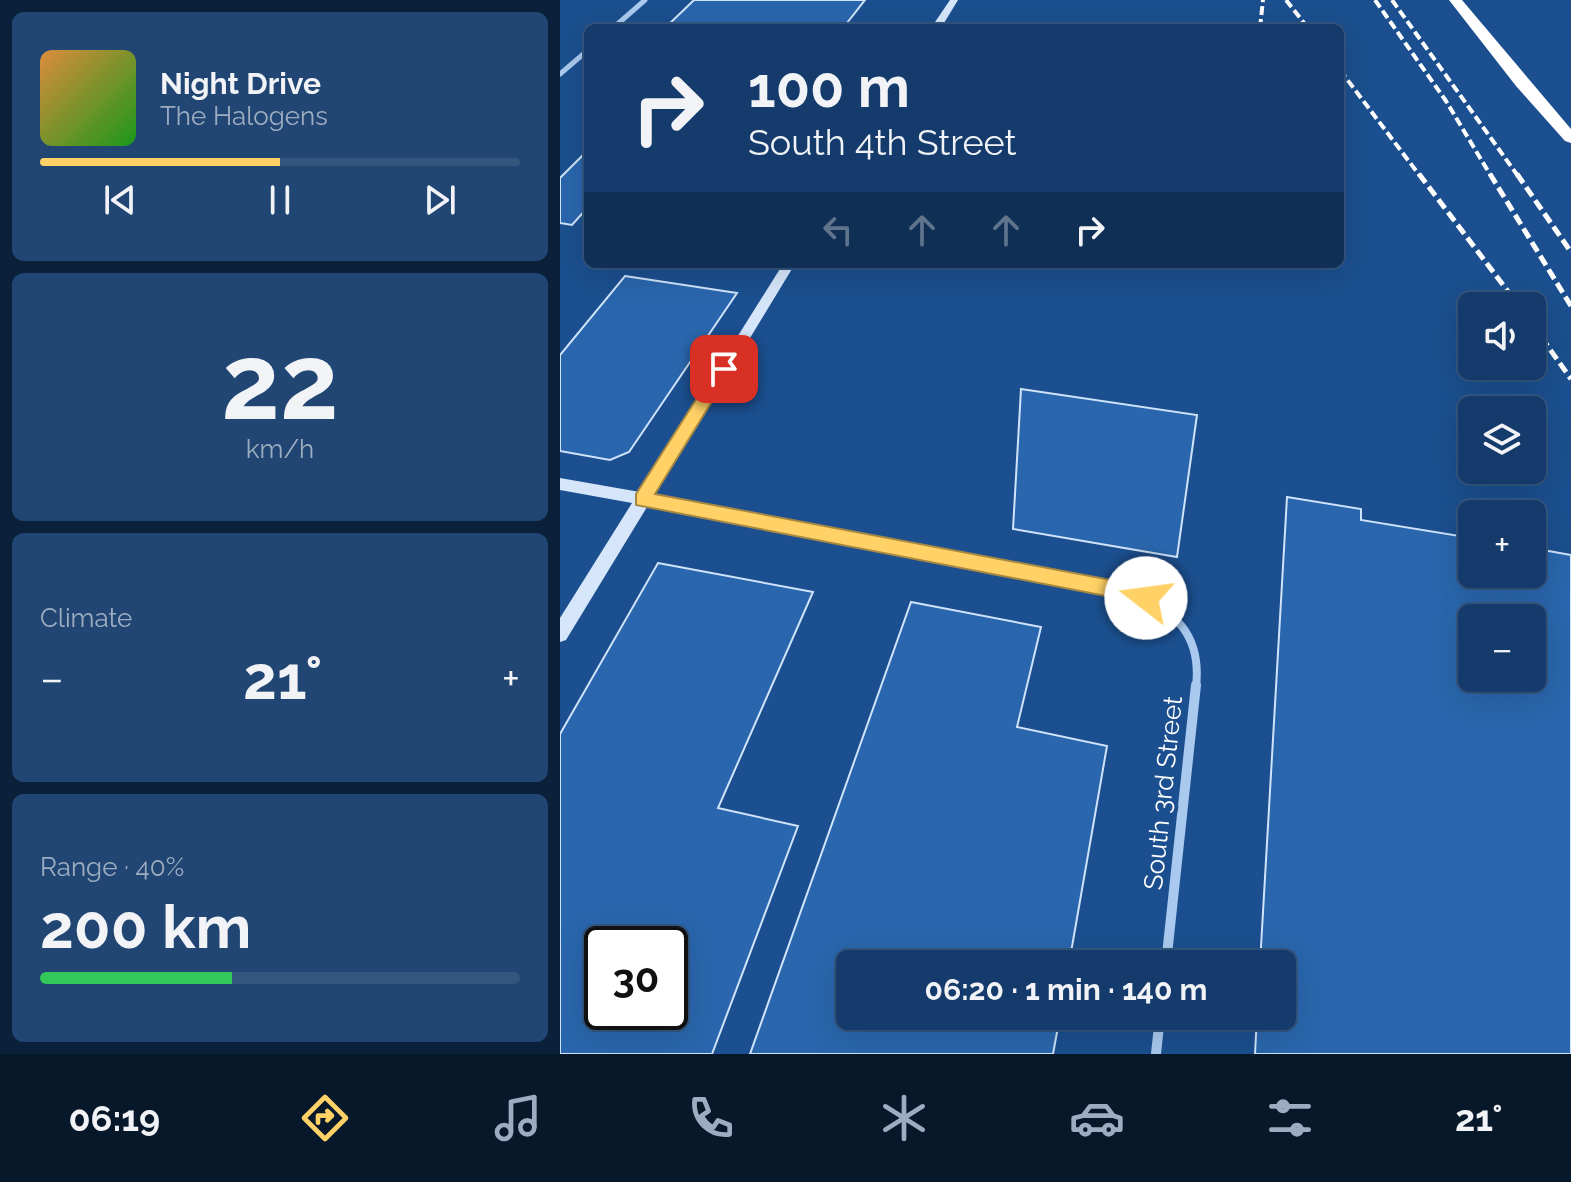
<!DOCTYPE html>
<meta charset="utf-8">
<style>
:root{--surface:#143b6b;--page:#214673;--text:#f1f3f6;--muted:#9dadc1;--line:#33557e;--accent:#ffd166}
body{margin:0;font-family:Raleway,sans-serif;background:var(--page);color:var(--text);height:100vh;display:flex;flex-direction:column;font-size:30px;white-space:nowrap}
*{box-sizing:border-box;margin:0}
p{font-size:26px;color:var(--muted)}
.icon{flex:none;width:44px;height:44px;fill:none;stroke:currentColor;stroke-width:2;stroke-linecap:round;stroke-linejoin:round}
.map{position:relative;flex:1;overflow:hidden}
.details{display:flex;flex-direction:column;gap:12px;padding:12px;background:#0b203b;width:560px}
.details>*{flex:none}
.hud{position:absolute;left:24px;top:24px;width:760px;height:244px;border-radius:12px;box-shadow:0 8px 32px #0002,0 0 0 2px var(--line);background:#143b6b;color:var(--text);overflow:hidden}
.buttons{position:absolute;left:898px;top:292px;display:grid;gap:16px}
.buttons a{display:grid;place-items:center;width:88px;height:88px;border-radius:12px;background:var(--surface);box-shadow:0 8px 32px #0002,0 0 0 2px var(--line);font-size:40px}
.speed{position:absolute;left:24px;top:926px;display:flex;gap:16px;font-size:40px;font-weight:700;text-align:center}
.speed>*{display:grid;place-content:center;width:104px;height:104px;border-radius:50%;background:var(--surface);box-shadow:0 8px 32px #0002,0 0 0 2px var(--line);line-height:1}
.speed .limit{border:4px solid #111;border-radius:12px;background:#fff;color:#111}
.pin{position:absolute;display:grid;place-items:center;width:68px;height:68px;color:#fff;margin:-34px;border-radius:16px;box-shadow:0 4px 12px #0006}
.me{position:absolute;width:88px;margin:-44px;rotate:285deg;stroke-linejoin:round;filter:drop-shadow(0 0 6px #0008)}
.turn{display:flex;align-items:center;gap:28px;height:168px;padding:0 32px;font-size:36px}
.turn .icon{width:104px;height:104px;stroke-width:2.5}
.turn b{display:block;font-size:56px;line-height:68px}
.lanes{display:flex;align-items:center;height:76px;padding:0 32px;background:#0003;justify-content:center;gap:40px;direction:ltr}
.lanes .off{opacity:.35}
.big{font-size:60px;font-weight:700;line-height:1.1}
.details .tile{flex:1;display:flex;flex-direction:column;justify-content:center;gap:12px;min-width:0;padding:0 28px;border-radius:12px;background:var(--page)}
.details .dial{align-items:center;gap:0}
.dial b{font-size:104px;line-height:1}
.song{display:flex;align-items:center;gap:24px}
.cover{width:96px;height:96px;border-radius:12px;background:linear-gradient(135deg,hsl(30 70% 55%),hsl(120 70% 35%))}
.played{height:8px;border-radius:4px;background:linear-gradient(90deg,var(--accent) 50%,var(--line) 50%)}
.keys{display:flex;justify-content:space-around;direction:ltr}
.heat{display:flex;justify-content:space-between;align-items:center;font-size:44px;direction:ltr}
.charge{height:12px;border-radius:6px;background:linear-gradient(90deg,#34c759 40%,var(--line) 0)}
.trip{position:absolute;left:276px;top:950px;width:460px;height:80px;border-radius:12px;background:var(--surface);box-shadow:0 8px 32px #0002,0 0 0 2px var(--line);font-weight:700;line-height:80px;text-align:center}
.tab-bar{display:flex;height:128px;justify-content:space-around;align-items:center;background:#08182b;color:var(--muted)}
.tab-bar .icon{width:56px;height:56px}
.tab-bar .active{color:var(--accent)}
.tab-bar b{font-size:36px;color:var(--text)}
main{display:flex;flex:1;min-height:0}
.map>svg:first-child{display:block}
.building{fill:#2a66ad;stroke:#cfe3fa;stroke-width:2;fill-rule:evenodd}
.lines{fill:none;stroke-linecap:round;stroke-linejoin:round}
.minor-far2{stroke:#a9c9ee;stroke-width:5}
.minor-far1{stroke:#a9c9ee;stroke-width:8}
.minor{stroke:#a9c9ee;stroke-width:10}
.secondary{fill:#d6e6fa;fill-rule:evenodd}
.motorway{fill:#fff;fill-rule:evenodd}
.rail-far1{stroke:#fff;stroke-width:4;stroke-dasharray:9 4;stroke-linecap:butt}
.rail{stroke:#fff;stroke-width:5;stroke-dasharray:11 5;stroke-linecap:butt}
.route{fill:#ffd166;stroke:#a68842;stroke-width:2}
.labels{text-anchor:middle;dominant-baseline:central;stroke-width:8;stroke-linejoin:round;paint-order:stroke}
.near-street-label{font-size:26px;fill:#fff;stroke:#1b4f8f}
</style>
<main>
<section class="details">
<div class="tile">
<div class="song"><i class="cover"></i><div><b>Night Drive</b><p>The Halogens</p></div></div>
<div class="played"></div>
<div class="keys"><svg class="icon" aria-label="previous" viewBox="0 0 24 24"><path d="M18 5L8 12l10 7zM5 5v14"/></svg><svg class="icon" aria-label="pause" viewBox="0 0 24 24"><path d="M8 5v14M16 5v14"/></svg><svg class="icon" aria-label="next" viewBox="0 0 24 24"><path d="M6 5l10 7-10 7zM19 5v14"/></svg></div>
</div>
<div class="tile dial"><b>22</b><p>km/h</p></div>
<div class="tile"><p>Climate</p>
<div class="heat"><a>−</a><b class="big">21°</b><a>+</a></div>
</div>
<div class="tile"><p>Range · 40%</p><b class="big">200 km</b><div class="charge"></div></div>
</section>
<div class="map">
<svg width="1011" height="1054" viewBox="0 0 1011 1054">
<rect width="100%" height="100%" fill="#1b4f8f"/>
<path class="building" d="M134,0H305L283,28H105Z
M28,150V207L12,225L0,223V178Z
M65,276L177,293L69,452L50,460L0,451V355Z
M461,389L637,415L617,557L453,529Z
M727,497L801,509V520L912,538V574H972V548L1011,555V1054H695L697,1016H722V964H700ZM912,618H972V678H912Z
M98,563L253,592L158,808L238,826L152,1054H0V734ZM42,944H110V1012H42Z
M351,602L481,627L457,727L547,746L509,964H290V1016H500L493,1054H190Z"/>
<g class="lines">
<path class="minor-far2" d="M53,28L85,0
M0,74L28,50"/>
<path class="minor-far1" d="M83,500L569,593C615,609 642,635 636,687"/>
<path class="minor" d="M606,964L636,685
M596,1054L600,1016"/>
<path class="secondary" d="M390,0H398L381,28H371Z
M223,264H235L6,640L0,642V618L72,503L0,490V478L80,492Z"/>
<path class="motorway" d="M889,0H902L1011,129V143L1005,141L956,86Z"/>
<path class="rail-far1" d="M726,0L748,28
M815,0L886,101L931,176
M832,0L958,176
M700,28L703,0
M780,70L860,176"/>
<path class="rail" d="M859,174L959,306
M930,174L1011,306
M957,174L1011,252
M972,324L1011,379"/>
</g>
<path class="route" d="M164,363L172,369L95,494L551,580L593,592L596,598L593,604L586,607L551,597L76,505V494L158,365Z"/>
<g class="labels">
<g class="near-street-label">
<text transform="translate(603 793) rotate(-84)">South 3rd Street</text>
</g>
</g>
</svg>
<div class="buttons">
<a><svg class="icon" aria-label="sound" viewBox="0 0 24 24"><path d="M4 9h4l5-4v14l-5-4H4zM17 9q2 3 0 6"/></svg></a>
<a><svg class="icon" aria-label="layers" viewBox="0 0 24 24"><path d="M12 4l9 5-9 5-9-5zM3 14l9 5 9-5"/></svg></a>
<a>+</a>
<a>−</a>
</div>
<div class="speed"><div class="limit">30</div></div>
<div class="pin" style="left:164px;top:369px;background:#d93025"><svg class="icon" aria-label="arrive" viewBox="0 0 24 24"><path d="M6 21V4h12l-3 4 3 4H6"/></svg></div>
<svg class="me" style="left:586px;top:598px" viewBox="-20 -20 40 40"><circle r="19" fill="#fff"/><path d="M0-13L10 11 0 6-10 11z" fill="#ffd166"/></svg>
<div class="trip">06:20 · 1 min · 140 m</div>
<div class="hud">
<div class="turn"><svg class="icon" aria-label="right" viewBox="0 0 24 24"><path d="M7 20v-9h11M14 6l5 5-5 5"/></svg><div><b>100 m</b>South 4th Street</div></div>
<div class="lanes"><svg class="icon off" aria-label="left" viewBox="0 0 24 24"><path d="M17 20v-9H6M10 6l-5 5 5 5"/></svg><svg class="icon off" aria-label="ahead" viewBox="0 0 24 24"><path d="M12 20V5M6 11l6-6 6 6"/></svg><svg class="icon off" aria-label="ahead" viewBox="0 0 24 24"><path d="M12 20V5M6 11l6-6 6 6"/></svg><svg class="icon" aria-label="right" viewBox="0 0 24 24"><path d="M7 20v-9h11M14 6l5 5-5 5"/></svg></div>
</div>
</div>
</main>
<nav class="tab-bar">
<b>06:19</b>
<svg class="icon active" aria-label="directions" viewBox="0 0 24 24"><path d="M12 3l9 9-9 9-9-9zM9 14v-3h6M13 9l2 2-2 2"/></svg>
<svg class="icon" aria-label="music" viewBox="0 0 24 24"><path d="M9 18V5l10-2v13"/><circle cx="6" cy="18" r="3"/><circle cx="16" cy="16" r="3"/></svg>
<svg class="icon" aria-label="phone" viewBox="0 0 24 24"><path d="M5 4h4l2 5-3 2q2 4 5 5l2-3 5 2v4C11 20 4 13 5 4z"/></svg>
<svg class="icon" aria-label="climate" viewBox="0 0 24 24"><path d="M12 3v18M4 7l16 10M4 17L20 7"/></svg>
<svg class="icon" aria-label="car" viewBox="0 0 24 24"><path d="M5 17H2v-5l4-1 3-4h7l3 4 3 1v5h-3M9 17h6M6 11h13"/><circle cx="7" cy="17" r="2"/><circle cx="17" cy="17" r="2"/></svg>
<svg class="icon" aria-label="filters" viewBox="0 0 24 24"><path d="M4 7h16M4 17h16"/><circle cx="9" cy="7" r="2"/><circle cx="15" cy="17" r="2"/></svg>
<b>21°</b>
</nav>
